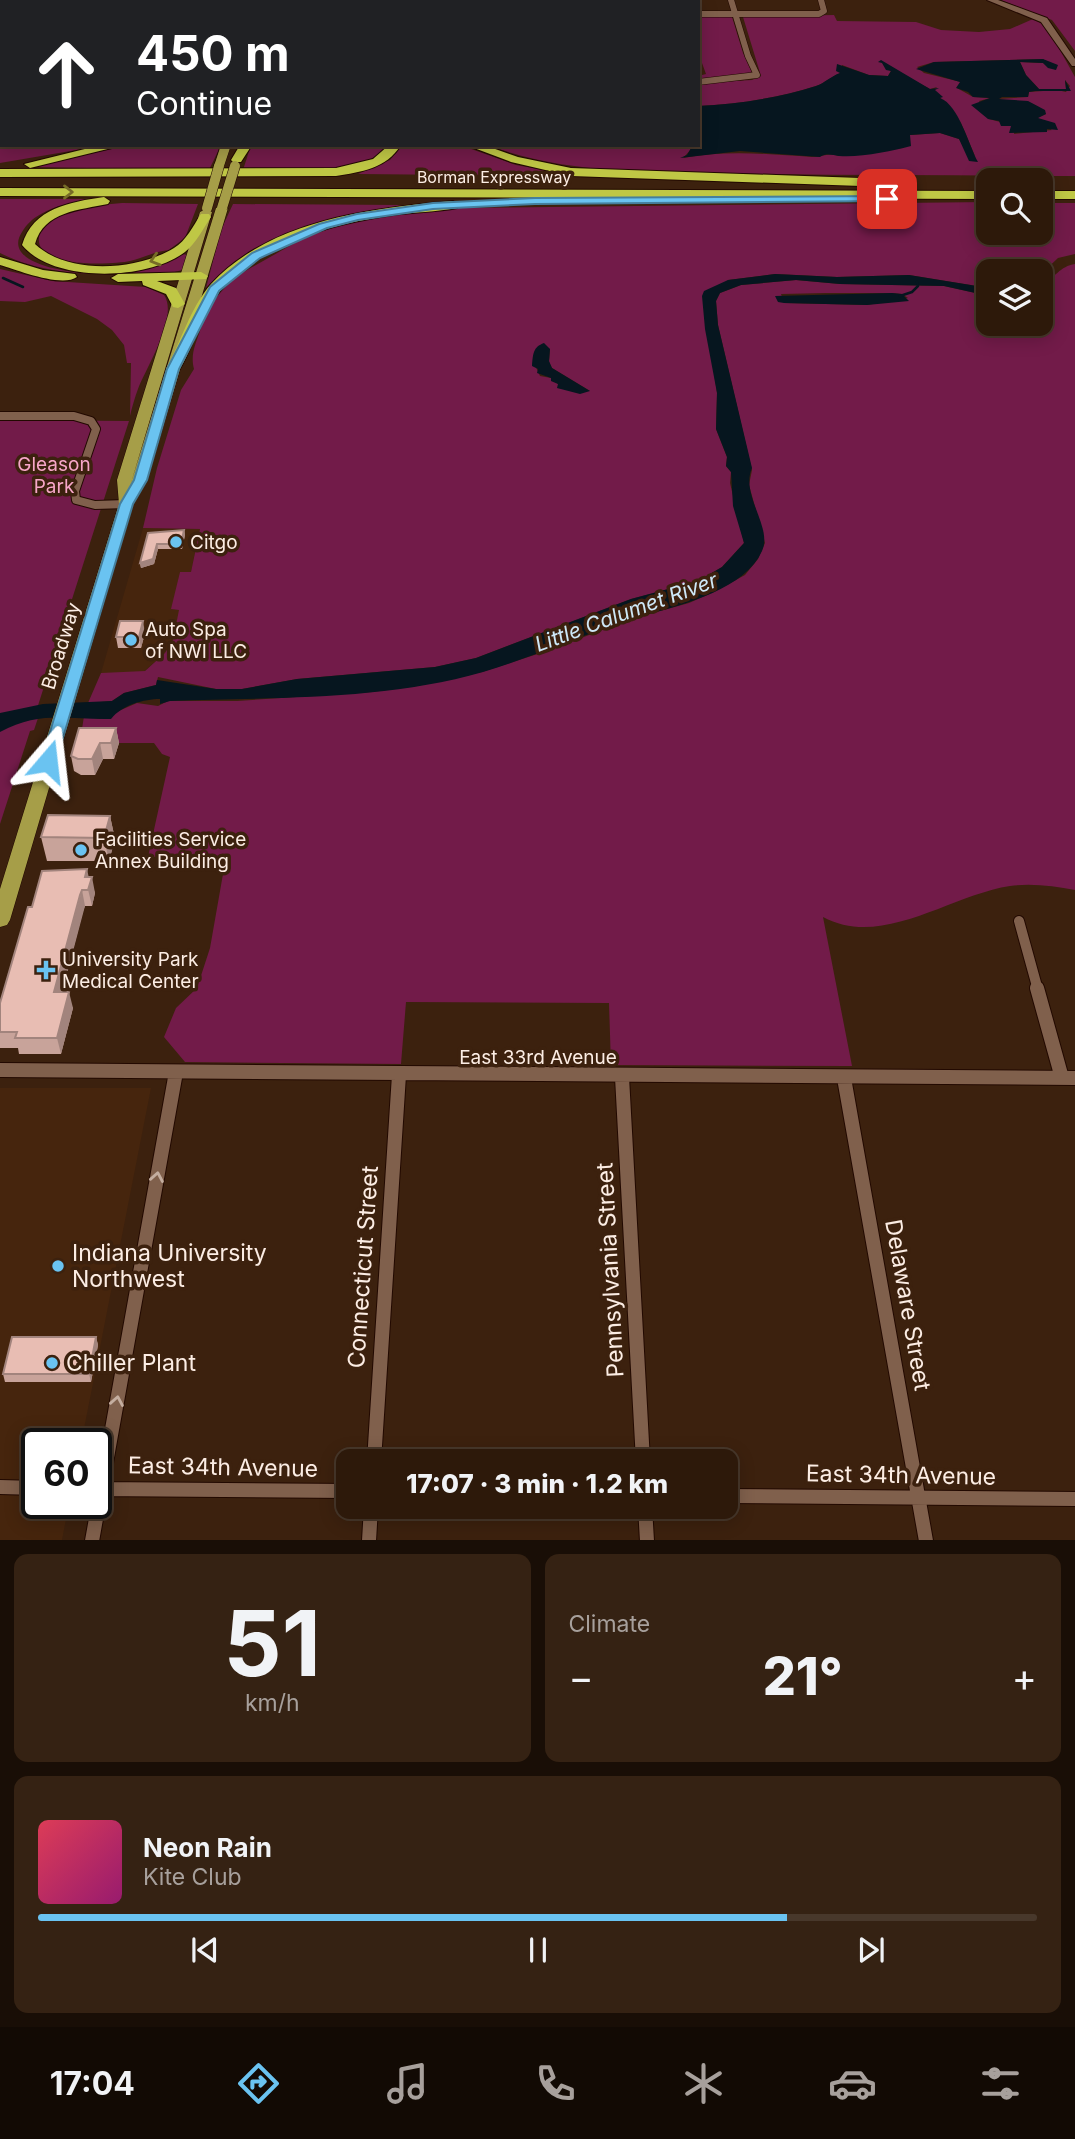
<!DOCTYPE html>
<meta charset="utf-8">
<style>
:root{--surface:#2d190a;--page:#352213;--text:#f1f3f6;--muted:#a7a09c;--line:#48382b;--accent:#6ac3f1}
body{margin:0;font-family:Inter,sans-serif;background:var(--page);color:var(--text);height:100vh;display:flex;flex-direction:column;font-size:26px;white-space:nowrap}
*{box-sizing:border-box;margin:0}
p{font-size:23px;color:var(--muted)}
.icon{flex:none;width:38px;height:38px;fill:none;stroke:currentColor;stroke-width:2;stroke-linecap:round;stroke-linejoin:round}
.map{position:relative;height:1540px;overflow:hidden}
.sheet{display:flex;flex-direction:column;gap:14px;padding:14px;background:#190e06;flex:1}
.sheet>*{flex:none}
.guide{position:absolute;left:0px;top:0px;width:700px;height:147px;box-shadow:0 4px 18px #0003,0 0 0 2px var(--line);background:#202124;color:#fff;overflow:hidden}
.buttons{position:absolute;left:976px;top:168px;display:grid;gap:14px}
.buttons a{display:grid;place-items:center;width:77px;height:77px;border-radius:14px;background:var(--surface);box-shadow:0 4px 18px #0003,0 0 0 2px var(--line);font-size:35px}
.speed{position:absolute;left:21px;top:1428px;display:flex;gap:14px;font-size:35px;font-weight:700;text-align:center}
.speed>*{display:grid;place-content:center;width:91px;height:91px;border-radius:50%;background:var(--surface);box-shadow:0 4px 18px #0003,0 0 0 2px var(--line);line-height:1}
.speed .limit{border:4px solid #111;border-radius:10px;background:#fff;color:#111}
.pin{position:absolute;display:grid;place-items:center;width:60px;height:60px;color:#fff;margin:-30px;border-radius:14px;box-shadow:0 4px 10px #0006}
.me{position:absolute;width:77px;margin:-38px;rotate:17deg;stroke-linejoin:round;filter:drop-shadow(0 0 5px #0008)}
.turn{display:flex;align-items:center;gap:24px;height:147px;padding:0 21px;font-size:32px}
.turn .icon{width:91px;height:91px;stroke-width:2.5}
.turn b{display:block;font-size:49px;line-height:60px}
.big{font-size:52px;font-weight:800;line-height:1.1}
.sheet .tile{flex:1;display:flex;flex-direction:column;justify-content:center;gap:10px;min-width:0;padding:0 24px;border-radius:14px;background:var(--page)}
.sheet .dial{align-items:center;gap:0}
.dial b{font-size:91px;line-height:1}
.song{display:flex;align-items:center;gap:21px}
.cover{width:84px;height:84px;border-radius:10px;background:linear-gradient(135deg,hsl(350 70% 55%),hsl(320 70% 35%))}
.played{height:7px;border-radius:4px;background:linear-gradient(90deg,var(--accent) 75%,var(--line) 75%)}
.keys{display:flex;justify-content:space-around;direction:ltr}
.heat{display:flex;justify-content:space-between;align-items:center;font-size:38px;direction:ltr}
.sheet .tiles{flex:1;display:grid;gap:14px;grid-template-columns:1fr 1fr}
.tile:last-child{grid-column:span 2}
.trip{position:absolute;left:336px;top:1449px;width:402px;height:70px;border-radius:14px;background:var(--surface);box-shadow:0 4px 18px #0003,0 0 0 2px var(--line);font-weight:800;line-height:70px;text-align:center}
.tabs{display:flex;height:112px;justify-content:space-around;align-items:center;background:#120a04;color:var(--muted)}
.tabs .icon{width:49px;height:49px}
.tabs .selected{color:var(--accent)}
.tabs b{font-size:32px;color:var(--text)}
.map>svg:first-child{display:block}
.built{fill:#46250d}
.green{fill:#721b49;fill-rule:evenodd}
.water{fill:#06161f}
.lines{fill:none;stroke-linecap:round;stroke-linejoin:round}
.stream{stroke:#06161f;stroke-width:2.5}
.minor-far3-casing{stroke:#220900;stroke-width:7}
.minor-far2-casing{stroke:#220900;stroke-width:10}
.minor-far1-casing{stroke:#220900;stroke-width:12}
.minor-casing{stroke:#220900;stroke-width:16}
.tertiary-casing{stroke:#220900;stroke-width:2}
.primary-casing{stroke:#220900;stroke-width:1}
.motorway-casing{stroke:#220900;stroke-width:2}
.minor-far3{stroke:#80604c;stroke-width:6}
.minor-far2{stroke:#80604c;stroke-width:8}
.minor-far1{stroke:#80604c;stroke-width:10}
.minor{stroke:#80604c;stroke-width:14}
.tertiary{fill:#80604c;fill-rule:evenodd}
.primary{fill:#a69e48;fill-rule:evenodd}
.motorway{fill:#bfc745;fill-rule:evenodd}
.primary-bridge-casing{stroke:#220900;stroke-width:11;stroke-linecap:butt}
.primary-bridge{stroke:#a69e48;stroke-width:10}
.wall{fill:#c8a39a}
.shaded-wall{fill:#a2847d}
.building{fill:#e8bdb3;stroke:#a2847d;stroke-width:2}
.oneway{stroke:#776c27}
.oneway2{stroke:#c4aea0}
.route{fill:#6ac3f1;stroke:#457f9d;stroke-width:2}
.poi-dot{fill:#6ac3f1;stroke:#3c210e;stroke-width:2.5}
.labels{text-anchor:middle;dominant-baseline:central;stroke-width:7;stroke-linejoin:round;paint-order:stroke}
.far-street-label{font-size:16px;fill:#fcede4;stroke:#3c210e}
.park-label{font-size:19px;fill:#f7a6c8;stroke:#3c210e}
.poi-label{font-size:19px;fill:#fcede4;stroke:#3c210e;text-anchor:start}
.street-label{font-size:19px;fill:#fcede4;stroke:#3c210e}
.water-label{font-size:21px;font-style:italic;fill:#cee8f7;stroke:#3c210e}
.near-poi-label{font-size:23px;fill:#fcede4;stroke:#3c210e;text-anchor:start}
.near-street-label{font-size:23px;fill:#fcede4;stroke:#3c210e}
</style>
<div class="map">
<svg width="1075" height="1541" viewBox="0 0 1075 1541">
<rect width="100%" height="100%" fill="#3c210e"/>
<path class="built" d="M143,528L200,529L191,572H180L172,609L180,610L173,640L165,653L142,673H101Z
M0,1088H151L81,1444H37V1503H69L62,1540H0Z"/>
<path class="green" d="M1001,0H1075V51L1052,20Z
M834,15L837,21L916,22L941,30L979,32L1010,29L1033,19L1044,25L1051,34L1075,77V176C958,175 841,176 724,173C644,171 564,174 488,145H695L683,158C726,150 768,154 812,157C822,157 829,152 838,156L903,148L910,141V135L940,133L959,139L967,151L975,156L961,123L934,90L937,87L930,89L882,63L891,71L888,76L869,75L842,65L841,73C832,76 825,83 816,86C778,98 738,104 698,106V83L752,80L761,76L743,17ZM1043,59L1056,70L1043,63L1020,62L1026,75L1039,89H1066L1065,80L1070,86L1066,92L1057,90L1029,92L1028,97L998,99C1017,104 1032,97 1046,114L1037,118L1052,130L1014,134L1015,126L989,119L979,101L990,98L973,97L957,88L961,82L924,73L917,67L934,62Z
M698,17H732L743,53L753,75L698,80V76L706,74L702,63H698Z
M0,141L2,145H106L0,163Z
M131,145H221L209,170L25,167Z
M251,145H387C366,179 279,170 243,170Z
M403,145H460L516,165L578,176L358,174L390,160Z
M0,199H87C72,203 54,206 41,214C33,218 26,225 22,232C2,263 66,272 85,273C119,274 147,263 179,253L187,255L182,270L171,273C113,274 54,280 0,253Z
M989,202V233H1041V203H1075V254L1058,258L1041,274V271H989V288L909,275L837,277L775,274L728,280L705,312L717,393L716,429L727,457L726,466L731,472L730,483L744,543L722,567L698,581L631,599L476,658L435,667L297,679L242,689H216L158,677L156,685L124,693L112,701L88,703L101,673L145,671L165,653L173,640L179,610L171,609L180,572H191L200,529L143,528L157,468L181,390L194,369C190,354 196,343 201,328C211,298 228,280 256,265C273,256 289,245 308,237C355,217 406,213 456,208ZM541,346L550,349L549,362L552,368L590,391L558,388V384L551,378L540,376L534,363Z
M122,203L198,204L185,238L170,249L172,251C161,248 142,259 130,261C111,265 28,269 40,233C57,209 94,205 122,203Z
M233,204L402,205L347,216L247,255L226,269L206,288L221,230Z
M1075,264V890C1054,886 1031,883 1010,886C950,895 882,949 823,917L852,1066L611,1065L609,1003L406,1002L401,1064L185,1062L164,1037L176,1008L197,988L210,948L226,857H148L170,757L162,754L154,743H81L95,728L82,729L84,716L100,719L137,703L158,706L168,701H237L372,692L417,686L482,672L550,650L628,620L689,603L714,592L745,575L758,559L765,543L749,485L752,470L718,325L716,301L720,293L741,285L796,280L840,284L944,286L989,296V324H1041V285C1055,278 1060,266 1075,264ZM826,293H892L902,294L908,298L867,305L784,303L781,294Z
M0,269L52,281L146,287L164,295C179,316 146,368 138,389C135,397 132,407 130,416L131,363H127L124,345L112,330L97,319L51,296L25,302L0,301Z
M0,420L129,421L34,718H38L34,730L30,731L0,824Z"/>
<path class="water" d="M1043,59L1058,65L1056,70L1048,68L1043,63L1020,62L1026,75L1039,89H1066L1065,80L1071,91H1035L1029,92L1028,97H1002L999,99L1028,101L1045,110L1046,114L1038,118L1055,123L1058,130L1047,129V132L1009,133L1011,126H1001L999,121L988,119L971,105L990,98L973,97L968,92L956,88L960,82L916,69L934,62Z
M881,60L930,89L939,88L935,90L943,97L940,98C959,105 969,146 978,162L969,161L959,139L940,133L910,135L911,146C892,151 859,158 839,156C832,155 826,153 820,157L740,151L680,158L687,155L691,148L698,145V106C738,104 778,98 816,86C825,83 831,76 840,73L836,71L837,64L869,75L888,76L891,71L886,70L882,63L878,62Z
M775,274L837,277L909,275L989,288V296L944,286L840,284L796,280L741,285L720,293L716,301L718,325L752,468C740,495 773,527 762,551C746,588 684,605 648,614C636,617 621,619 613,628L608,627C566,642 526,659 483,672C382,701 274,697 170,701L160,704V699C144,699 122,705 111,719C68,720 41,710 0,732V713L43,704L112,701L124,693L156,685L157,680L216,689H242L297,679L435,667L476,658L631,599L698,581L722,567L744,543L733,506L731,472L726,466L727,457L716,429L717,393L705,329L702,296L704,291L728,280Z
M892,293L902,294L909,301L867,305L784,303L778,302L775,296Z
M544,343L550,349L549,361L552,368L590,391L580,394L557,388L558,384L551,381V378L537,373L538,369L532,366C533,354 533,347 544,343Z"/>
<g class="lines">
<path class="stream" d="M3,278L23,287
M900,296L912,292L918,286L917,282"/>
<g class="minor-far3-casing">
<path id="minor-far3" d="M698,14H819L824,11L821,0
M0,24L2,21
M698,82L757,75L748,56L731,0"/>
</g>
<g class="minor-far2-casing">
<path id="minor-far2" d="M0,416H74L91,421L96,429L75,491L76,500L95,505L126,504"/>
</g>
<g class="minor-far1-casing">
<path id="minor-far1" d="M1019,921L1038,990"/>
</g>
<g class="minor-casing">
<path id="minor" d="M1037,988L1062,1078
M0,1070L1075,1078
M622,1077L643,1461
M844,1078L926,1541
M374,1461L399,1075
M0,1487L37,1488
M96,1489L348,1491
M726,1496L1075,1499
M645,1507L647,1541
M92,1541L176,1072
M369,1541L371,1507"/>
</g>
<g class="tertiary-casing">
<path id="tertiary" d="M987,0H998L1047,18L1075,59V66H1072L1041,22Z"/>
</g>
<g class="primary-casing">
<path id="primary" d="M272,0H280V2H272Z
M221,145H231L224,166L219,169L214,166Z
M222,205L228,208L147,480L133,504L10,920L7,925L0,927V889L119,504L117,480L200,212L206,209L212,212L131,483L216,208Z"/>
</g>
<g class="motorway-casing">
<path id="motorway" d="M101,145H124L30,168L24,164Z
M240,145H252L241,162H233L231,160Z
M389,145H401C386,169 361,172 336,176L0,177V169L336,168L373,159Z
M466,145H484L518,157L571,168L889,179L895,183L889,187L571,176L511,162Z
M0,188L989,191V199L0,196Z
M1041,191H1075V199H1041Z
M104,197L110,201L108,204C80,210 44,211 35,244C68,275 136,271 174,248C186,241 193,226 201,214H209L211,217C203,229 196,243 185,252C147,281 53,283 22,245C33,208 70,202 104,197Z
M453,201L459,205L457,208C437,212 414,212 393,215C332,224 262,242 220,291C200,314 194,347 178,372L173,373L166,369C181,342 190,308 211,284C270,220 371,208 453,201Z
M0,257L43,270L75,274L77,277C62,288 17,270 0,265Z
M201,272L208,276L206,279L157,281L176,288L185,304L178,308L173,307L166,294L143,285L142,281L118,282L111,278L118,274Z"/>
</g>
<use href="#minor-far3" class="minor-far3"/>
<use href="#minor-far2" class="minor-far2"/>
<use href="#minor-far1" class="minor-far1"/>
<use href="#minor" class="minor"/>
<use href="#tertiary" class="tertiary"/>
<use href="#primary" class="primary"/>
<use href="#motorway" class="motorway"/>
<g class="primary-bridge-casing">
<path id="primary-bridge" d="M207,208L219,166
M222,208L235,166"/>
</g>
<use href="#primary-bridge" class="primary-bridge"/>
</g>
<path class="wall" d="M184,530L185,535L182,549H158L154,564L141,568L140,563L148,533Z
M145,633L141,648H118L116,637Z
M116,728L119,743L114,759H103L95,775H81L74,771L71,756Z
M110,816L115,839L109,861H47L41,837Z
M89,877L95,893L92,906H85L83,911L62,992L73,1008L61,1054H19L18,1048H0V1003L32,907Z
M96,1337L98,1345L91,1382H5L3,1374Z"/>
<path class="shaded-wall" d="M184,530L185,535L182,549L181,544Z
M157,544L158,549L154,564L141,568L140,563Z
M143,621L145,633L141,648L139,637Z
M116,728L119,743L114,759L111,743Z
M100,743L103,759L95,775L92,759Z
M110,816L115,839L109,861L104,838Z
M87,869L90,883L92,877L95,893L92,906L85,877Z
M82,890L85,906L58,1008L54,992Z
M69,992L73,1008L61,1054L57,1038Z
M96,1337L98,1345L91,1382L89,1374Z"/>
<path class="building" d="M184,530L181,544H157L153,559L140,563L148,533Z
M120,621H143L139,637H116Z
M79,728H116L111,743H100L92,759H78L71,756Z
M48,815L110,816L104,838L41,837Z
M87,869L85,877H92L88,890H82L80,895L54,992H69L57,1038H15L17,1032H0V1003L28,907H32L42,871Z
M12,1337H96L89,1374H3Z"/>
<defs><path id="oneway-chevron" d="M-2-3.5L2.5 0L-2 3.5" fill="none" stroke-width="1.6" stroke-linecap="round" stroke-linejoin="round" transform="scale(1.75)"/></defs>
<g class="oneway">
<use href="#oneway-chevron" transform="translate(68 192)"/>
<use href="#oneway-chevron" transform="translate(155 260) rotate(163)"/>
</g>
<g class="oneway2">
<use href="#oneway-chevron" transform="translate(157 1177) rotate(-80)"/>
<use href="#oneway-chevron" transform="translate(117 1401) rotate(-80)"/>
</g>
<path class="route" d="M887,196L890,197V201L535,204L433,209L358,220L327,228L260,258L219,291L179,369L147,480L133,504L56,761L54,764H43L41,761L120,504L134,480L167,369L210,287L252,253L319,224L357,214L433,203L535,198Z"/>
<g class="poi-dot">
<circle cx="176" cy="542" r="7"/>
<circle cx="131" cy="640" r="7"/>
<circle cx="81" cy="850" r="7"/>
<path d="M42.5 959.5h7v7h7v7h-7v7h-7v-7h-7v-7h7z"/>
<circle cx="58" cy="1266" r="7"/>
<circle cx="52" cy="1363" r="7"/>
</g>
<g class="labels">
<g class="far-street-label">
<text x="494" y="177">Borman Expressway</text>
</g>
<g class="park-label">
<text x="54" y="464">Gleason<tspan x="54" dy="22">Park</tspan></text>
</g>
<g class="poi-label">
<text x="190" y="542">Citgo</text>
<text x="145" y="629">Auto Spa<tspan x="145" dy="22">of NWI LLC</tspan></text>
<text x="95" y="839">Facilities Service<tspan x="95" dy="22">Annex Building</tspan></text>
<text x="62" y="959">University Park<tspan x="62" dy="22">Medical Center</tspan></text>
</g>
<g class="street-label">
<text transform="translate(61 646) rotate(-73)">Broadway</text>
<text x="538" y="1057">East 33rd Avenue</text>
</g>
<g class="water-label">
<text transform="translate(626 612) rotate(-20)">Little Calumet River</text>
</g>
<g class="near-poi-label">
<text x="72" y="1253">Indiana University<tspan x="72" dy="26">Northwest</tspan></text>
<text x="66" y="1363">Chiller Plant</text>
</g>
<g class="near-street-label">
<text transform="translate(363 1267) rotate(-86)">Connecticut Street</text>
<text transform="translate(610 1270) rotate(-93)">Pennsylvania Street</text>
<text transform="translate(908 1305) rotate(80)">Delaware Street</text>
<text transform="translate(223 1467) rotate(1)">East 34th Avenue</text>
<text transform="translate(901 1475) rotate(1)">East 34th Avenue</text>
</g>
</g>
</svg>
<div class="buttons">
<a><svg class="icon" aria-label="search" viewBox="0 0 24 24"><circle cx="10" cy="10" r="6"/><path d="M15 15l6 6"/></svg></a>
<a><svg class="icon" aria-label="layers" viewBox="0 0 24 24"><path d="M12 4l9 5-9 5-9-5zM3 14l9 5 9-5"/></svg></a>
</div>
<div class="speed"><div class="limit">60</div></div>
<div class="pin" style="left:887px;top:199px;background:#d93025"><svg class="icon" aria-label="arrive" viewBox="0 0 24 24"><path d="M6 21V4h12l-3 4 3 4H6"/></svg></div>
<svg class="me" style="left:48px;top:761px" viewBox="-20 -20 40 40"><path d="M0-17L14 15 0 8-14 15z" fill="#6ac3f1" stroke="#fff" stroke-width="4"/></svg>
<div class="trip">17:07 · 3 min · 1.2 km</div>
<div class="guide">
<div class="turn"><svg class="icon" aria-label="ahead" viewBox="0 0 24 24"><path d="M12 20V5M6 11l6-6 6 6"/></svg><div><b>450 m</b>Continue</div></div>
</div>
</div>
<section class="sheet">
<div class="tiles">
<div class="tile dial"><b>51</b><p>km/h</p></div>
<div class="tile"><p>Climate</p>
<div class="heat"><a>−</a><b class="big">21°</b><a>+</a></div>
</div>
<div class="tile">
<div class="song"><i class="cover"></i><div><b>Neon Rain</b><p>Kite Club</p></div></div>
<div class="played"></div>
<div class="keys"><svg class="icon" aria-label="previous" viewBox="0 0 24 24"><path d="M18 5L8 12l10 7zM5 5v14"/></svg><svg class="icon" aria-label="pause" viewBox="0 0 24 24"><path d="M8 5v14M16 5v14"/></svg><svg class="icon" aria-label="next" viewBox="0 0 24 24"><path d="M6 5l10 7-10 7zM19 5v14"/></svg></div>
</div>
</div>
</section>
<nav class="tabs">
<b>17:04</b>
<svg class="icon selected" aria-label="directions" viewBox="0 0 24 24"><path d="M12 3l9 9-9 9-9-9zM9 14v-3h6M13 9l2 2-2 2"/></svg>
<svg class="icon" aria-label="music" viewBox="0 0 24 24"><path d="M9 18V5l10-2v13"/><circle cx="6" cy="18" r="3"/><circle cx="16" cy="16" r="3"/></svg>
<svg class="icon" aria-label="phone" viewBox="0 0 24 24"><path d="M5 4h4l2 5-3 2q2 4 5 5l2-3 5 2v4C11 20 4 13 5 4z"/></svg>
<svg class="icon" aria-label="climate" viewBox="0 0 24 24"><path d="M12 3v18M4 7l16 10M4 17L20 7"/></svg>
<svg class="icon" aria-label="car" viewBox="0 0 24 24"><path d="M5 17H2v-5l4-1 3-4h7l3 4 3 1v5h-3M9 17h6M6 11h13"/><circle cx="7" cy="17" r="2"/><circle cx="17" cy="17" r="2"/></svg>
<svg class="icon" aria-label="filters" viewBox="0 0 24 24"><path d="M4 7h16M4 17h16"/><circle cx="9" cy="7" r="2"/><circle cx="15" cy="17" r="2"/></svg>
</nav>
